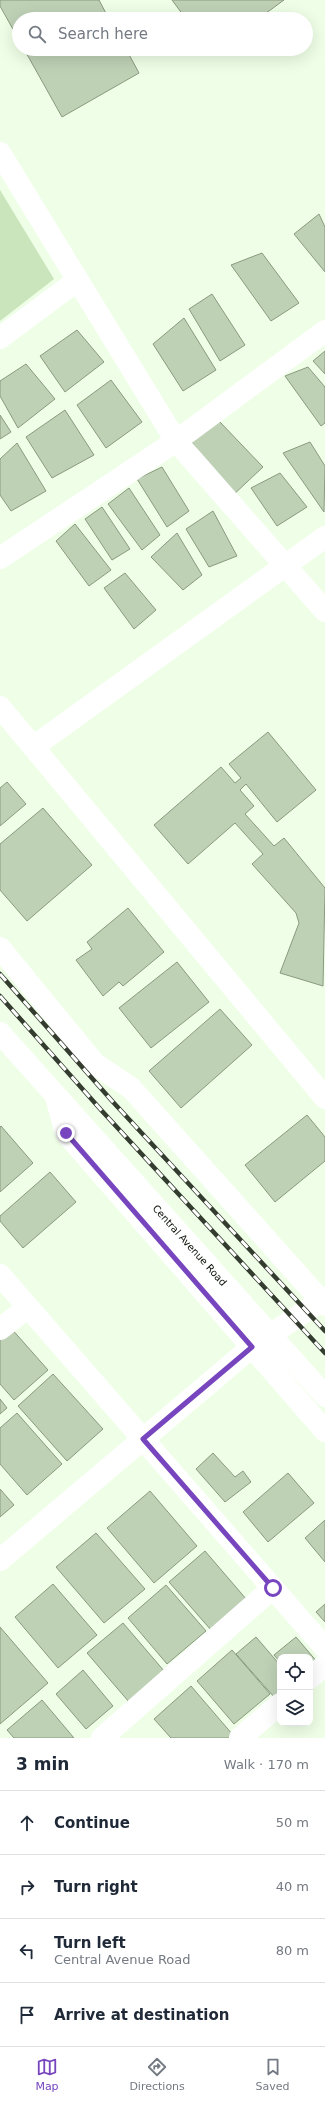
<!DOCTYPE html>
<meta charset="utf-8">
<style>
:root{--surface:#fff;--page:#f2f2f3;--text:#1f2937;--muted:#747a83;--line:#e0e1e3;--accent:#7746be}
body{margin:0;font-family:"DejaVu Sans",sans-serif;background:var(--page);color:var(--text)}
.controls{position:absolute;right:12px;bottom:12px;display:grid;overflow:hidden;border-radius:8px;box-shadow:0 4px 16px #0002}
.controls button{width:36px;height:36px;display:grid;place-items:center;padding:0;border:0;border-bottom:1px solid var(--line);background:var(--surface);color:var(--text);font:20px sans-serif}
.stop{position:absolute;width:12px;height:12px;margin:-9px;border:3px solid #7746be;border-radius:50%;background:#fff}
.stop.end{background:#7746be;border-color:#fff;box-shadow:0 1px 4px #0008}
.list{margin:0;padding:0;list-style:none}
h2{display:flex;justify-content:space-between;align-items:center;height:52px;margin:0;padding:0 16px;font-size:17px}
h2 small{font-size:13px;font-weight:400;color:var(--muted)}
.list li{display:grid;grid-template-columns:26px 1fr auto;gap:12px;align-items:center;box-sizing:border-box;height:64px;padding:0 16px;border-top:1px solid var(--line)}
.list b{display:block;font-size:15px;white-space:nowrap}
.list p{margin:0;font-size:13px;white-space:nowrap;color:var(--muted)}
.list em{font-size:13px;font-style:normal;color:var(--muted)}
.icon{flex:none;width:22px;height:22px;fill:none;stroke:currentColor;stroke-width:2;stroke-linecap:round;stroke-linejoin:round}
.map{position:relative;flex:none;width:325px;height:1738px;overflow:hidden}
.search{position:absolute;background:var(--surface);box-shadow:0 4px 16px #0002;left:12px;right:12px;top:12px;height:44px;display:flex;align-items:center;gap:10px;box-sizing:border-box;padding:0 14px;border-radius:22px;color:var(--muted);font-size:15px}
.sheet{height:308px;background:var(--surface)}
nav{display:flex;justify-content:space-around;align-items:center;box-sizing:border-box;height:56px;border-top:1px solid var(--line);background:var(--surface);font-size:11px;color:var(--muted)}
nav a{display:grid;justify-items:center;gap:2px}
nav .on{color:var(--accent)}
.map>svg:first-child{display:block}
</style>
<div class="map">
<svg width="325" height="1738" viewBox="0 0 325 1738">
<rect width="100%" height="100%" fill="#efffe7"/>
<!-- green -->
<path fill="#cae5bb" d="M0,190L54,279L0,321Z"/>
<!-- building -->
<path fill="#bed1b5" stroke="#899a7f" d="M0,0H99L109,19H19V40L0,6Z
M172,0H284L258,19H186Z
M24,49H126L139,73L62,117Z
M319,214L325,227V272L294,234Z
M262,253L299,303L271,321L231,265Z
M212,294L245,345L220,361L189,309Z
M184,318L216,370L183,391L153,344Z
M77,330L104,362L65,392L40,356Z
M325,351V374L313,361Z
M26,364L55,399L18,428L0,396V381Z
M308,367L325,387V423L321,426L285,376Z
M111,380L142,422L106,448L77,405Z
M65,410L94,455L52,478L26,437Z
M0,415L11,432L0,439Z
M219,421L263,467L231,497L191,441Z
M310,442L325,466L324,512L283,453Z
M17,443L46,491L11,511L0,495V459Z
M162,467L189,511L167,527L137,479Z
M280,473L307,507L277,526L251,488Z
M129,488L160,535L142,550L108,504Z
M102,507L130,549L112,560L85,519Z
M213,511L237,556L209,567L186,529Z
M75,524L111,570L89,586L56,541Z
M177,533L202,575L183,590L151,557Z
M125,573L156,610L134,629L104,588Z
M268,732L316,790L277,822L246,784L240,790L254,806L245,814L274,846L284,838L325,888L323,986L280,973L299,923L296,913L252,864L263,854L235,823L188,864L154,825L221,767L235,783L241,778L229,764Z
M7,782L26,804L0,826V788Z
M43,808L92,865L27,921L0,890V844Z
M128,908L164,952L123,986L119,982L103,996L76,960L92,949L87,942Z
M177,962L209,1002L151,1048L119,1008Z
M220,1009L252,1045L181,1108L149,1071Z
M307,1115L325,1137V1161L275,1202L245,1165Z
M1,1126L33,1163L0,1192V1127Z
M50,1172L76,1202L23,1248L0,1221V1216Z
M10,1327L48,1370L14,1400L0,1384V1336Z
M53,1374L103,1429L67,1461L18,1406Z
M0,1399L7,1408L0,1414Z
M17,1413L62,1464L27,1495L0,1464V1428Z
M213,1453L235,1477L243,1471L251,1482L225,1502L196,1469Z
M288,1473L314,1503L268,1542L243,1512Z
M0,1489L14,1505L0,1517Z
M150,1491L197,1546L154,1583L107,1528Z
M325,1520V1562L305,1538Z
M96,1533L145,1589L104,1623L56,1567Z
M205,1551L247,1600L211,1630L169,1582Z
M53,1584L97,1635L58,1668L15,1617Z
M166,1585L206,1631L167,1664L128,1618Z
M325,1604V1622L316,1612Z
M123,1623L165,1672L129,1702L87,1653Z
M0,1627L48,1683L0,1724Z
M256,1637L280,1665V1694L275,1698L236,1654Z
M296,1637L318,1663L310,1669V1657H280V1662L274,1655Z
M232,1650L270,1694L234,1724L197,1681Z
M83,1670L113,1706L86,1729L56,1694Z
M191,1686L233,1735L229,1738H171L154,1719Z
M42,1700L74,1738H14L7,1730Z"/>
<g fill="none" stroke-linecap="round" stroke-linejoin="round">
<!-- minor -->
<path stroke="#fff" stroke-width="22" d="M0,153L176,441L0,558
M325,331L176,441L325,611
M0,338L78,280
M0,707L325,1098
M33,747L325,537
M0,1275L325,1648
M0,1329L28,1307
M0,1560L252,1347L325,1298
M310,1678L325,1665
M102,1738L273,1588
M240,1738L280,1704"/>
<!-- major -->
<path stroke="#fff" stroke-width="22" d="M0,948L95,1064L131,1088L325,1305
M0,1033L325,1396
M56,1097L66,1133L325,1431"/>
<!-- rail casing -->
<g stroke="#343b2f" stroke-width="4.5">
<path id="rail" d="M0,974L113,1102L325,1331
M0,996L102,1111L325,1353"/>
</g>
<!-- rail -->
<use href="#rail" stroke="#fff" stroke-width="3" stroke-dasharray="9" stroke-linecap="butt"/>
</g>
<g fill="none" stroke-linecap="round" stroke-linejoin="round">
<!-- route -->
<path stroke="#7746be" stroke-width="5" d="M66,1133L252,1347L143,1439L273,1588"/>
</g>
<g text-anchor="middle" stroke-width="3" stroke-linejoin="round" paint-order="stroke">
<!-- street labels -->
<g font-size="10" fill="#0b1107" stroke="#fff">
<text transform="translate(190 1245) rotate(48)" y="4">Central Avenue Road</text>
</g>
</g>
</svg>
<div class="controls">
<button><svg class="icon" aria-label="locate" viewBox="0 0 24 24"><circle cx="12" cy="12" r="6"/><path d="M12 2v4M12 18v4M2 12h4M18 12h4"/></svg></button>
<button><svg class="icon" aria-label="layers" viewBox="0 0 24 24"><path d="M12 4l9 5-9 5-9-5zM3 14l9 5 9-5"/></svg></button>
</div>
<div class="stop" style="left:273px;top:1588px"></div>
<div class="stop end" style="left:66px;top:1133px"></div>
<div class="search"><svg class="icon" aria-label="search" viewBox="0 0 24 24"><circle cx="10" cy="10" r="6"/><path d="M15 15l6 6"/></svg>Search here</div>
</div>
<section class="sheet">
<h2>3 min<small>Walk · 170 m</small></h2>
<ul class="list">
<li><svg class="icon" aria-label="ahead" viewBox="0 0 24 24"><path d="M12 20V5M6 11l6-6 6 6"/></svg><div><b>Continue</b></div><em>50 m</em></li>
<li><svg class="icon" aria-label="right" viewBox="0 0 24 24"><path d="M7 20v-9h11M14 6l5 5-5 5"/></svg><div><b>Turn right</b></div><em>40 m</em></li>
<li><svg class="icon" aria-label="left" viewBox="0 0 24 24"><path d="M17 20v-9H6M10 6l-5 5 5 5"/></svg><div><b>Turn left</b><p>Central Avenue Road</p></div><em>80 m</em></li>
<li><svg class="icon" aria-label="arrive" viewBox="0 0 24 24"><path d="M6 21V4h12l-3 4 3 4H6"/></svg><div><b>Arrive at destination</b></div></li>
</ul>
</section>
<nav>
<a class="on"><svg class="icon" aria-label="map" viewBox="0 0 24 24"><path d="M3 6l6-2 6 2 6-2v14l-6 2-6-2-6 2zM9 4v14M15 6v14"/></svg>Map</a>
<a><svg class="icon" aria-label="directions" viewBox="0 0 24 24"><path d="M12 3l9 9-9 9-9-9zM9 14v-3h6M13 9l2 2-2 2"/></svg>Directions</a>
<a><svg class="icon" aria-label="saved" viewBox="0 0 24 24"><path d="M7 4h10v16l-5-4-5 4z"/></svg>Saved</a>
</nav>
